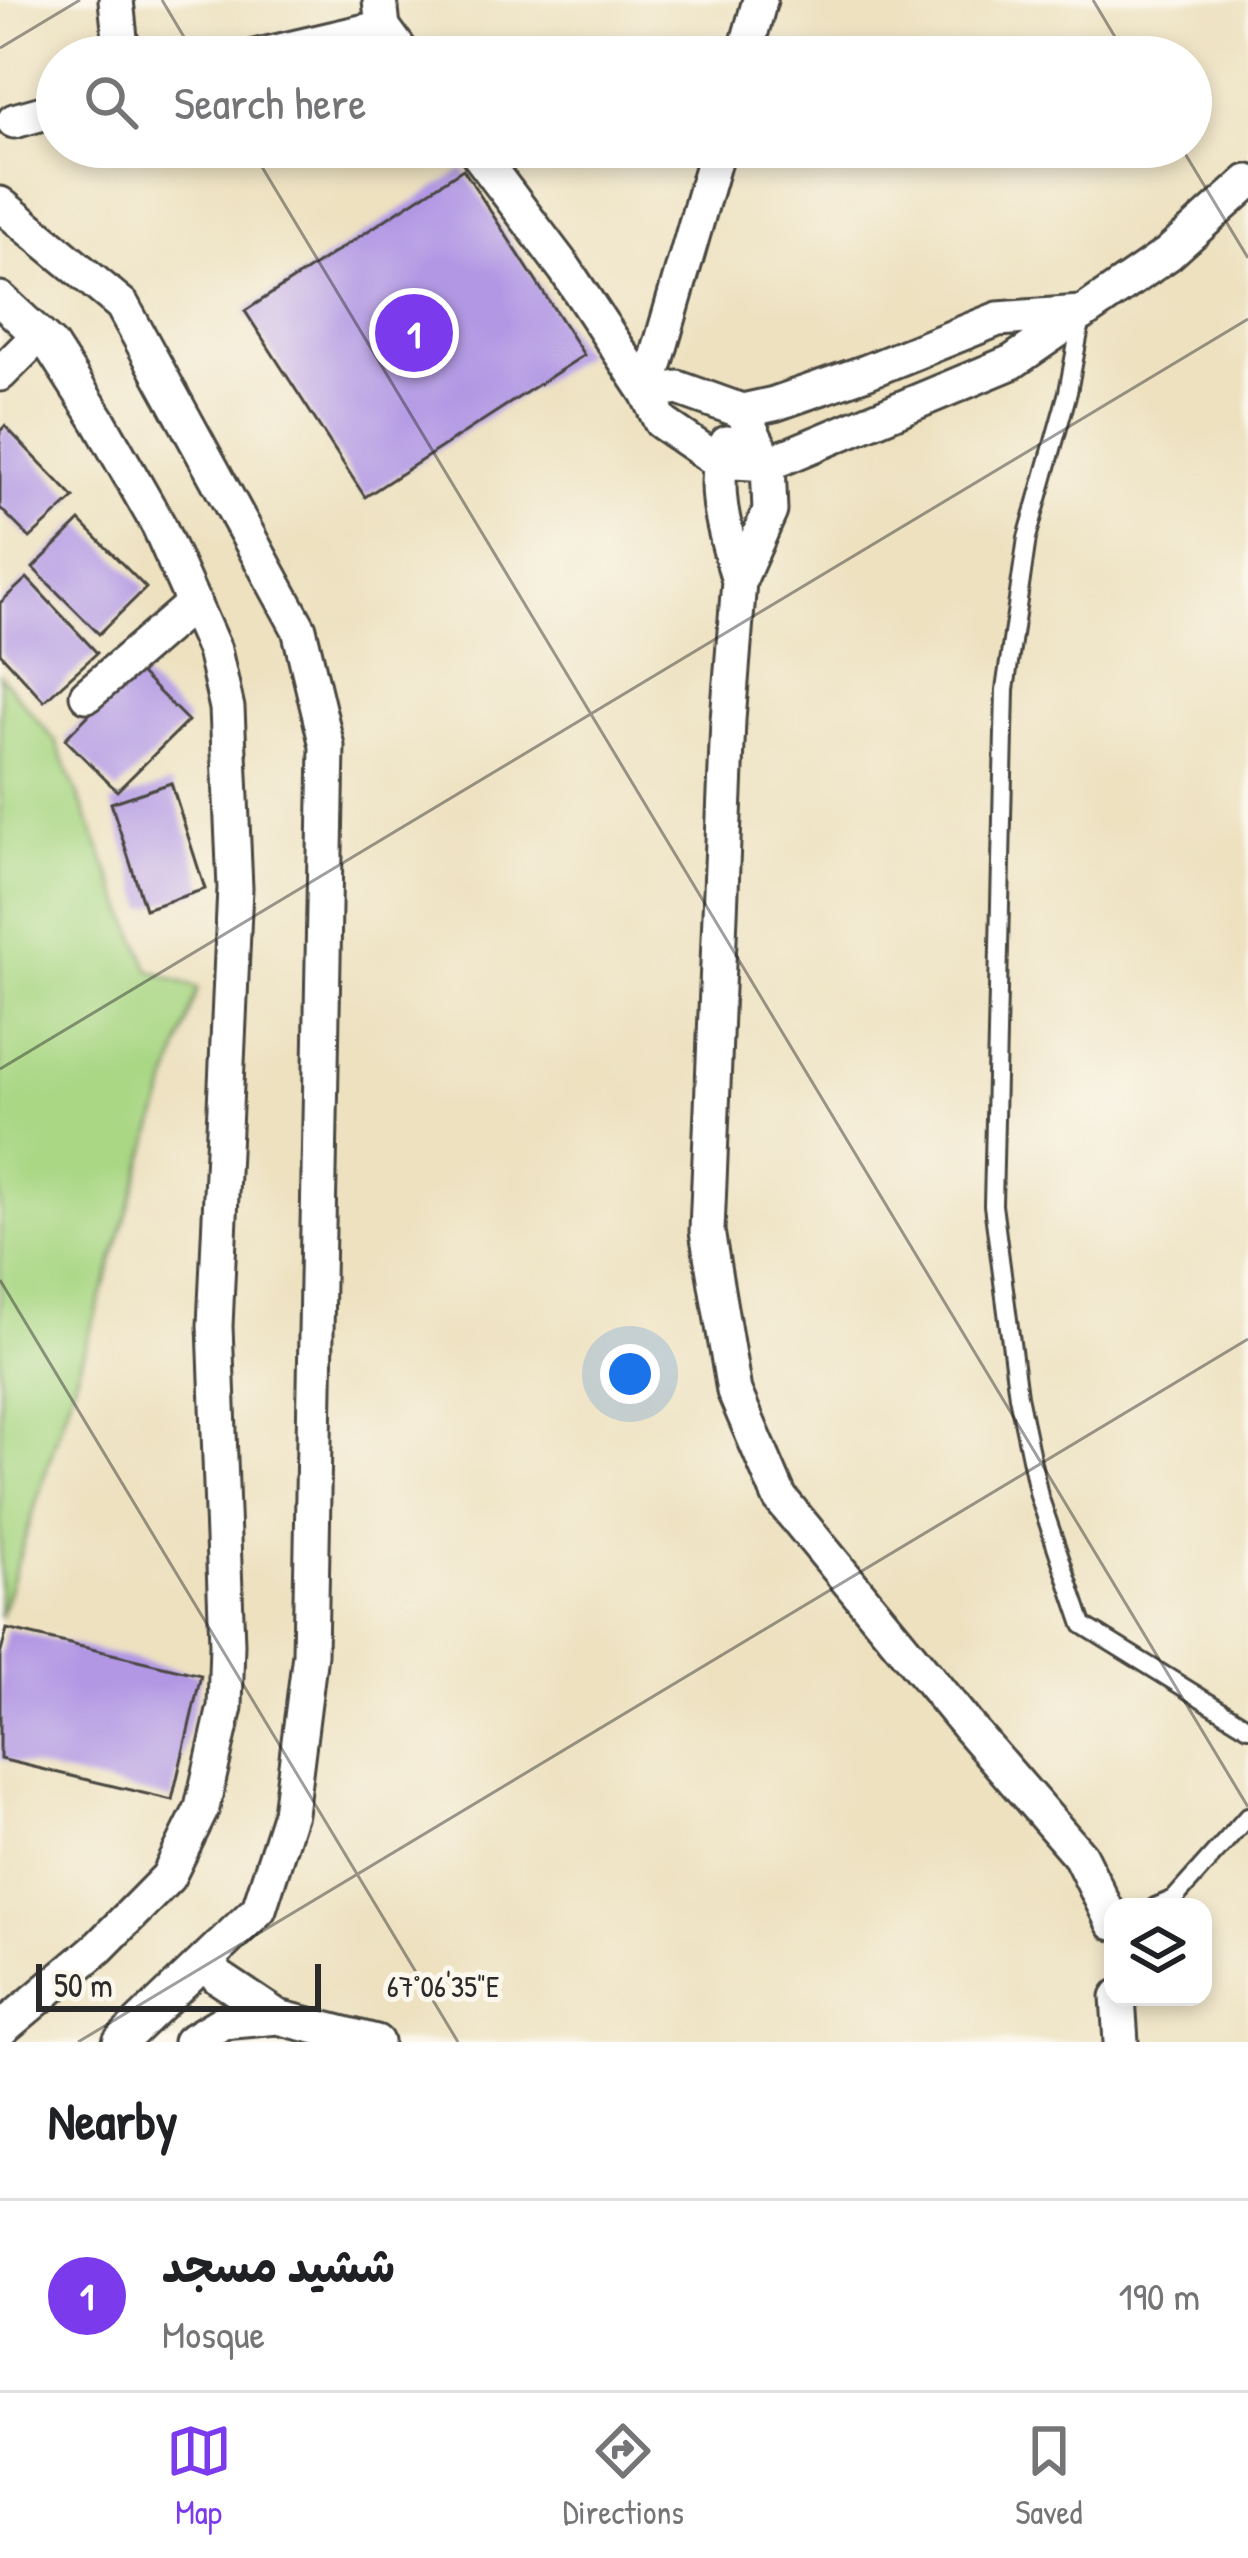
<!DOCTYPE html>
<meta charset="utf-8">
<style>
:root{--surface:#fff;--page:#f2f2f2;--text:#202124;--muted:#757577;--line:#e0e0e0;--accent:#7c3aed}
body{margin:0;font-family:"Patrick Hand","Playpen Sans Arabic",sans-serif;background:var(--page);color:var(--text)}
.controls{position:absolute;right:36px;bottom:36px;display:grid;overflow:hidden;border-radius:24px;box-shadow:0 6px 18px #0003}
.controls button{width:108px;height:108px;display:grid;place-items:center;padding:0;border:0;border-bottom:3px solid var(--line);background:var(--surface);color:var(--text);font:60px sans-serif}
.scale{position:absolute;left:36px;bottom:30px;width:285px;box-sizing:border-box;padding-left:12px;border:6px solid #2b2b2b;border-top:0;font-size:33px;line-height:42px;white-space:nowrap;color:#2b2b2b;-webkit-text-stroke:9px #fbf7ec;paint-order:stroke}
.you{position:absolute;left:630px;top:1374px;width:42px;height:42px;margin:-30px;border:9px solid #fff;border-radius:50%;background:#1a73e8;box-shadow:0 0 0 18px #1a73e833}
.badge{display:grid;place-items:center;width:78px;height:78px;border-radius:50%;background:var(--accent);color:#fff;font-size:39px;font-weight:700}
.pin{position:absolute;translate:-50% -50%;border:6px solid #fff;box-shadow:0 3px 12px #0006}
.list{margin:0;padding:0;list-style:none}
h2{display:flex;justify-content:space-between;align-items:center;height:156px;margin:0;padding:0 48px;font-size:51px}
h2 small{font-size:39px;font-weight:400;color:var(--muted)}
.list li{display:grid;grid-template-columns:78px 1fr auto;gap:36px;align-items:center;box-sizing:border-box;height:192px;padding:0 48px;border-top:3px solid var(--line)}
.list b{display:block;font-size:45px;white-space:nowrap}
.list p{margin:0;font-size:39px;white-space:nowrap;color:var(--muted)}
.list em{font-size:39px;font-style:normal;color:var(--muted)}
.icon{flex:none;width:66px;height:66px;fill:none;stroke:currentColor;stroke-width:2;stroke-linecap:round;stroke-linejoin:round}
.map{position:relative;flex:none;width:1248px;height:2042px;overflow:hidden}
.search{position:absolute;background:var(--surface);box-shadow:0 6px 18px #0003;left:36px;right:36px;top:36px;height:132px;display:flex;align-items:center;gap:30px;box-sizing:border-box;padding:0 42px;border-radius:66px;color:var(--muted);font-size:45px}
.sheet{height:348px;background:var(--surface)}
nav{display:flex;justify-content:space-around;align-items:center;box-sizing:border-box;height:168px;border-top:3px solid var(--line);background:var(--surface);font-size:33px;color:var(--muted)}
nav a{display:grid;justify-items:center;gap:6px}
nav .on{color:var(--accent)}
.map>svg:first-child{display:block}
</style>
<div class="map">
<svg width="1248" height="2042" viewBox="0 0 1248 2042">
<rect width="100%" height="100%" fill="#fbf7ec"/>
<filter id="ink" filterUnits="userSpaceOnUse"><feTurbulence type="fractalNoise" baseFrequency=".00833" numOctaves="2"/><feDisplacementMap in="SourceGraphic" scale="24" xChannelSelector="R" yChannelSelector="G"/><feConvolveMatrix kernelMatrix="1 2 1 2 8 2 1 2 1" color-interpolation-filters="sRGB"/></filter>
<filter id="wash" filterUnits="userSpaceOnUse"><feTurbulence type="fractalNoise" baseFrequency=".004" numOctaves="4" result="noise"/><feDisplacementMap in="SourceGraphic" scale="48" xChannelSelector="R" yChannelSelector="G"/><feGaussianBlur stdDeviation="2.7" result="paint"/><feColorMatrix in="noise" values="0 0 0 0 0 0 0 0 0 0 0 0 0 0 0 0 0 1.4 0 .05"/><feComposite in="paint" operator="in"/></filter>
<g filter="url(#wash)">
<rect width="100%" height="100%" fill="#ede1c0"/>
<!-- green -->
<path fill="#a9d784" stroke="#6a8158" stroke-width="3" d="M0,675L56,742L150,971L198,988L0,1618Z"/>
<g id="blocks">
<!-- building -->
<path fill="#b298e4" d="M463,169L584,355L365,497L245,311Z
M5,426L74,498L30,538L0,508V431Z
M80,521L146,588L99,634L33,568Z
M27,578L97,653L44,701L0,653V603Z
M135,668L188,721L117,791L65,739Z
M171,783L205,889L145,909L111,803Z
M7,1629L201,1675L172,1800L0,1759V1656Z"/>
</g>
</g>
<g filter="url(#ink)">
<use href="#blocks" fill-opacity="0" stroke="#484641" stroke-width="3"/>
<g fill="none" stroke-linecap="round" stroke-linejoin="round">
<!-- lane casing -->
<g stroke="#484641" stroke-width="22">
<path id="lane" d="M1082,316L1068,392L1027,538L1005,690L993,1205L1018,1396L1039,1496L1083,1625L1248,1727
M1155,1907L1174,1899L1248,1816"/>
</g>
<!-- street casing -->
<g stroke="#484641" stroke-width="39">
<path id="street" d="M116,0L122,57
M380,0L383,27L405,57
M254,57L383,27
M744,57L760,0
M14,121L57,109
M473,147L565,269L647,393L661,422L718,461L768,464L1012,362L1168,254L1248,182
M0,204L122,305L299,629L327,746L310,1654L290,1813L259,1909L120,2042
M0,299L51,346L99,421L159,526L214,650L227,708L235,888L215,1326L227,1644L225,1707L202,1808L168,1877L99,1947L0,2030
M0,374L39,335
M647,393L678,388L742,411L774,404L866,372L998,319L1081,313
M647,393L718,147
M742,411L768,464L770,511L739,581L728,720L707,1231L734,1391L780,1498L970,1729L1080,1856L1113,1923
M727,443C708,483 727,539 739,581
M87,695L194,603
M207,1959L218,1977L278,2017
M1118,1997L1121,2042
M190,2042L223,2022L278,2017L376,2042"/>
</g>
<!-- lane -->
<use href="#lane" stroke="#fff" stroke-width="16"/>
<!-- street -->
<use href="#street" stroke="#fff" stroke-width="33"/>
</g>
</g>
<!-- ticks -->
<path fill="none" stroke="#2b2b2b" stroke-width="3" stroke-opacity="0.45" d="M162,0L196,57M1093,0L1127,57M0,48L80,0M250,147L1248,1807M1181,147L1248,258M0,1069L1248,319M0,1280L458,2042M78,2042L1248,1339"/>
<g font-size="30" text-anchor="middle" fill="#2b2b2b" stroke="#fbf7ec" stroke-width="10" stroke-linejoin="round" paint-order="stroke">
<text x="443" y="1997">67°06'35"E</text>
</g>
</svg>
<div class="controls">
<button><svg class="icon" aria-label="layers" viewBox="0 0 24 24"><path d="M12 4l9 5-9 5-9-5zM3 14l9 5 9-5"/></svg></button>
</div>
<div class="scale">50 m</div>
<div class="you"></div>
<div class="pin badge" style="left:414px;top:333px">1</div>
<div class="search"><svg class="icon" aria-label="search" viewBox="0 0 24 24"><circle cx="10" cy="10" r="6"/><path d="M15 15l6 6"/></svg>Search here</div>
</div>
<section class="sheet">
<h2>Nearby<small></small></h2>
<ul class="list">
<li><span class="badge">1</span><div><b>ششید مسجد</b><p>Mosque</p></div><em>190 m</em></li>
</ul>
</section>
<nav>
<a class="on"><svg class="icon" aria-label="map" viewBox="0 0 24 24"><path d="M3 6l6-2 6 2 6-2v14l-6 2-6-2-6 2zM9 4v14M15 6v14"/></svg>Map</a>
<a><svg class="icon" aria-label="directions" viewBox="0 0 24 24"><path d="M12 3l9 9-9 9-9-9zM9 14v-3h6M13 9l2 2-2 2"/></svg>Directions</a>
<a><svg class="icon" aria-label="saved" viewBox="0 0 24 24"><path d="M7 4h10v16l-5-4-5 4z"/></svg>Saved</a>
</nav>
